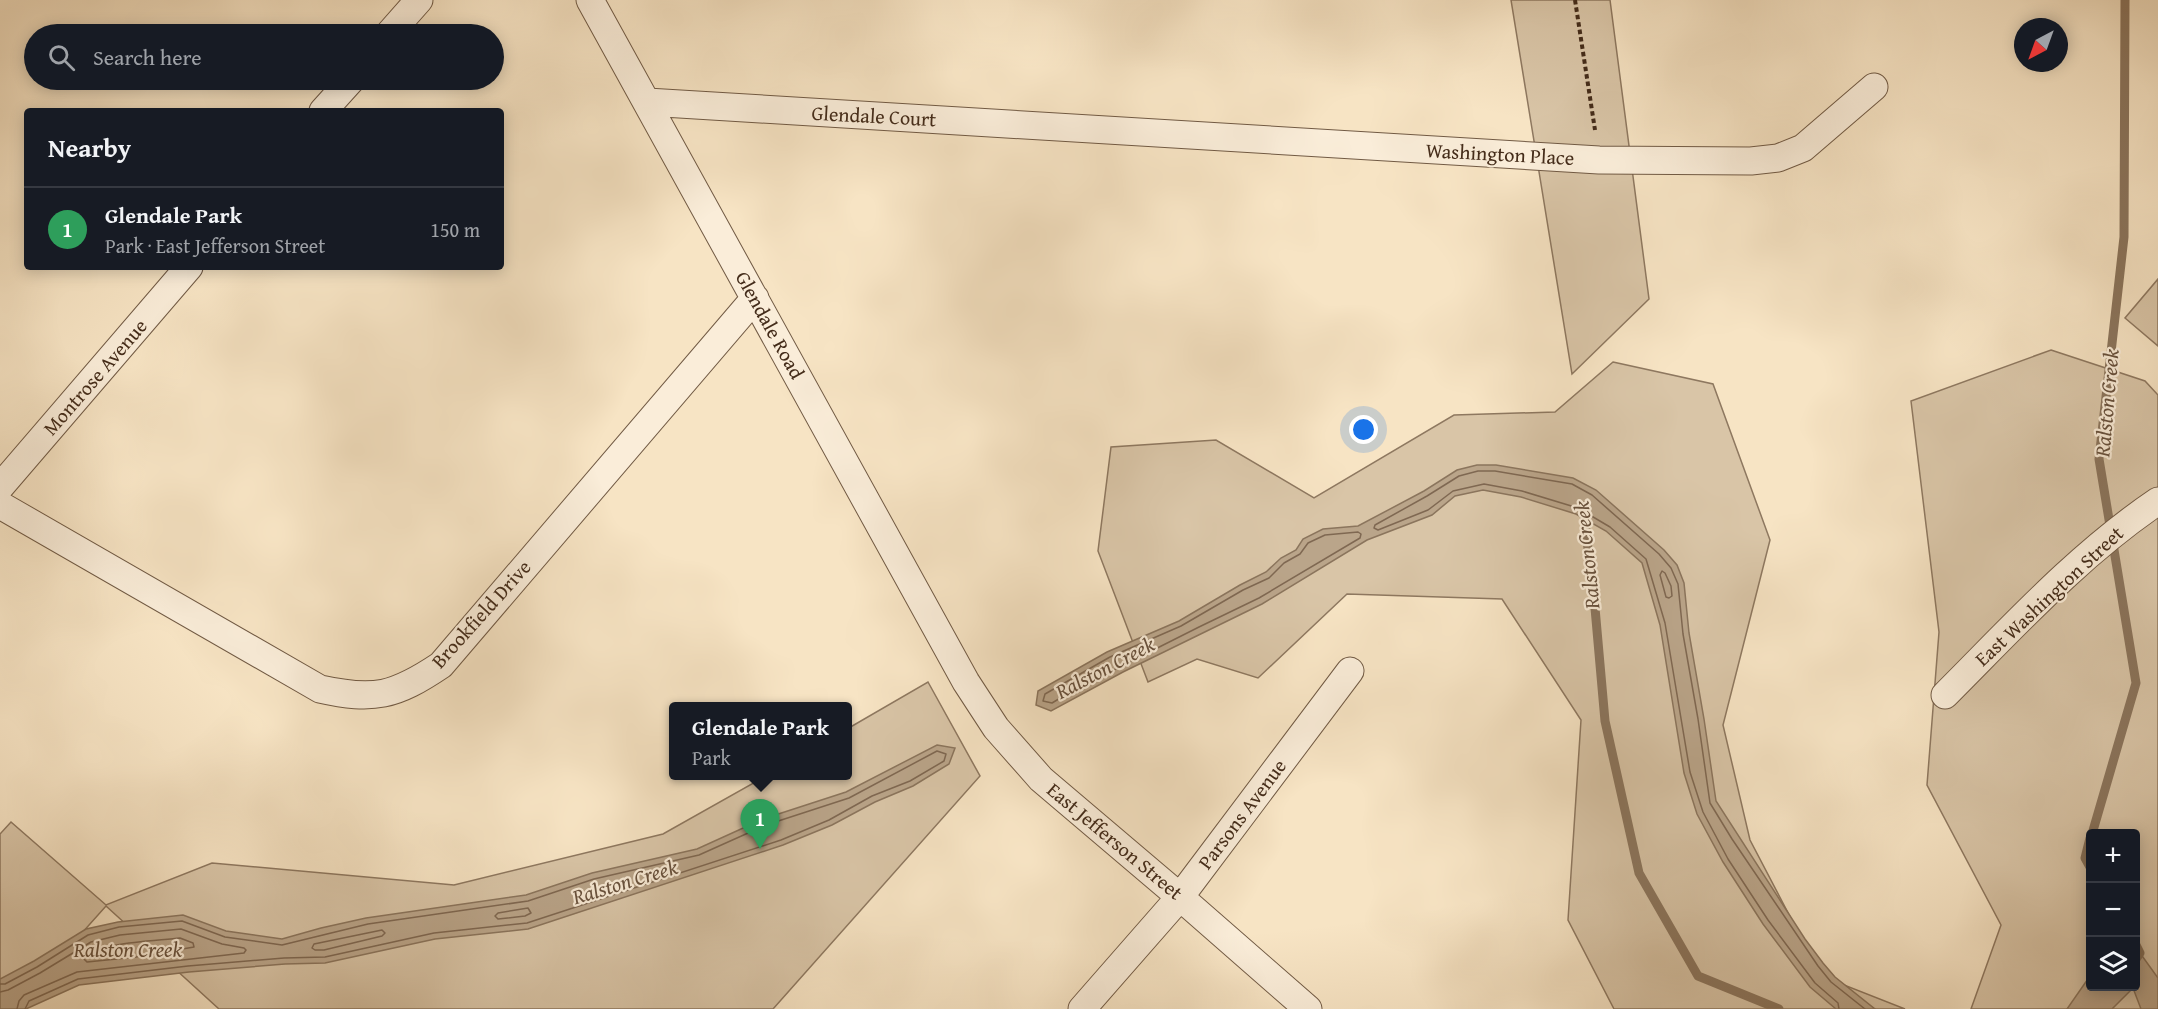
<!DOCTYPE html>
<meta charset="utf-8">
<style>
:root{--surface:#171b24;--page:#20242c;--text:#f1f3f6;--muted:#9ea1a6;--line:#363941;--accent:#b45309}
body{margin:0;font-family:"Gentium Book Plus",serif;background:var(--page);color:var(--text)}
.controls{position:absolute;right:18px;bottom:18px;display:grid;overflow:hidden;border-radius:6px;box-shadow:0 3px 15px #0003}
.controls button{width:54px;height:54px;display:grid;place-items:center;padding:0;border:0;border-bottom:2px solid var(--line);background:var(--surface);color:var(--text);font:30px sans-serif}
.compass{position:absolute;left:2014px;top:18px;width:54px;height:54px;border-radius:50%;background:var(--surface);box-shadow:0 3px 15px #0003;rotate:221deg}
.you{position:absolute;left:1364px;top:430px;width:21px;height:21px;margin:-15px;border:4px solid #fff;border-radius:50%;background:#1a73e8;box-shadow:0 0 0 9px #1a73e833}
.badge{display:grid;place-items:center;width:39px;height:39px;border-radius:50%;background:var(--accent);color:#fff;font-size:20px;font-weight:700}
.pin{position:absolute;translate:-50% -50px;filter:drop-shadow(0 2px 3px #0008)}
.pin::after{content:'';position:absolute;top:32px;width:21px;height:18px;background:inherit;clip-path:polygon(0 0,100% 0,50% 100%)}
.popup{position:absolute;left:669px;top:702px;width:183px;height:78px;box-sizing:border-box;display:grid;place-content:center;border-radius:6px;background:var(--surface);filter:drop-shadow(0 2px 4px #0005);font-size:20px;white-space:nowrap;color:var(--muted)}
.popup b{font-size:22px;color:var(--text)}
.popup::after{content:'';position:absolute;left:50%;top:100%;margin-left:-12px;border:12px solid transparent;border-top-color:var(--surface)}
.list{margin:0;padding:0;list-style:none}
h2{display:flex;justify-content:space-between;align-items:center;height:78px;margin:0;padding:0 24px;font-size:26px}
h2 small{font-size:20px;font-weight:400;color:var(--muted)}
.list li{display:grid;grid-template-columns:39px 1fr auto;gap:18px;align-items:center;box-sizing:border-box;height:84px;padding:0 24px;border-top:2px solid var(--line)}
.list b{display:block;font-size:22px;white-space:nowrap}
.list p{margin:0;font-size:20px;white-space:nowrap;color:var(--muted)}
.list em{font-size:20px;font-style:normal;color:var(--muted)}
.icon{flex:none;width:33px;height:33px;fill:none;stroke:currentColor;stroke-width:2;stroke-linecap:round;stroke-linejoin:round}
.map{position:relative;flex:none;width:2158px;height:1009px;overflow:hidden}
.search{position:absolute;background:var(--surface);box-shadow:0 3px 15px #0003;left:24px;top:24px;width:480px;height:66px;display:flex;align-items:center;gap:15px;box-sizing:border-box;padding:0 21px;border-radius:33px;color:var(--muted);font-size:22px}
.panel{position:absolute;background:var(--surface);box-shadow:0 3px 15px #0003;left:24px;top:108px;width:480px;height:162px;border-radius:6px}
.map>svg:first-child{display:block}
</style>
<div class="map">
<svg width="2158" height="1009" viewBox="0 0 2158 1009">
<rect width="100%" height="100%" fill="#f7e4c4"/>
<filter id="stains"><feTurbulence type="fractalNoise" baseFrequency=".00333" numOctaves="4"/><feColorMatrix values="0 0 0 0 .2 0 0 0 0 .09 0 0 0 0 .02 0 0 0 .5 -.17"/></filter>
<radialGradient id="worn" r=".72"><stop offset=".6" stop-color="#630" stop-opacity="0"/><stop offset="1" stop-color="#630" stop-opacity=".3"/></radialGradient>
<!-- green -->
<path fill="#d9c5a7" stroke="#8e7860" stroke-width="1.5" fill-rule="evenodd" d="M1511,0H1610L1649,299L1572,374Z
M2158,279V346L2125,318Z
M2051,350L2145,381L2158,395V1009H1971L2001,925L1927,785L1939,632L1911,401ZM2090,834H2136V986H2090Z
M1613,362L1713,384L1770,540L1723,725L1750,840L1821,976L1905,1009H1614L1568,920L1581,720L1502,599L1347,594L1258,678L1197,659L1148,682L1098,551L1111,447L1216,440L1314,498L1454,415L1555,412Z
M928,682L980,776L773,1009H219L106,906L14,1009H0V834L11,822L106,905L212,863L454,885L663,834L766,776H847V729Z"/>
<!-- water -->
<path fill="#baa58a" stroke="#8b755d" stroke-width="1.5" d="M1477,465H1496L1573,478L1596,490L1664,550L1677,565L1684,583L1689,633L1704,719L1716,801L1805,939L1823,963L1835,977L1875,1009H1836L1810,987L1763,924L1723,862L1697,814L1684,773L1660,625L1642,563L1606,531L1576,514L1521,497L1483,490L1455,496L1432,515L1367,540L1262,604L1123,672L1051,711L1036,705L1038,691L1107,652L1179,621L1240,585L1266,572L1281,558L1296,550L1303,539L1323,529L1358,526L1424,491L1457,470Z
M937,745L955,748L949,764L913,786L875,802L832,825L783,845L528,929L435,939L325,963L285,964L189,972L79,985L26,1009H0V979L34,961L86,929L118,922L183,915L226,931L282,939L321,928L366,918L526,895L592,873L697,849L763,819L846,792Z
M2140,953L2158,978V1009H2141L2133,988L2112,1009H2067L2090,976V986H2136V954Z"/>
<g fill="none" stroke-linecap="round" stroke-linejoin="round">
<!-- shore -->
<path stroke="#7f6852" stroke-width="1.5" d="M1358,532L1361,534L1360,538L1259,598L1199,627L1072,691L1052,703L1043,701L1045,694L1110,657L1181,626L1243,590L1269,578L1284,563L1300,554L1308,543L1325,535Z
M1662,571L1665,573L1671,586L1672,596L1669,598L1666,597L1660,575Z
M528,908L531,913L525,916L498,919L495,916L498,913Z
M382,930L385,933L382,936L324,950H315L312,948L314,944Z
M180,938L193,943L194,947L136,957L87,962L84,959C95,942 159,941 180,938Z
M0,984H5L37,967L88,935L119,927L182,921L225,937L282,945L368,924L528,901L594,879L699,855L766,825L849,798L937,751L946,754L944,761L910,781L872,796L829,820L781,840L527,923L434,933L325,957L284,958L188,966L78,979L29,1001L25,1009
M0,992L8,990L40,973L91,942L120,935L181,929L222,944L244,948L246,950L244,953L77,972L24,995L19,1001L17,1009
M1839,1009L1838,1003L1815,983L1768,920L1728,859L1703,812L1690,772L1665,623L1646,559L1610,527L1578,508L1522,491L1484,484L1453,491L1428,510L1378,530L1374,528L1375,525L1427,496L1459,476L1478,471H1495L1572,484L1592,495L1659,554L1671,568L1678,584L1683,634L1698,719L1710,803L1732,839L1818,966L1831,982L1865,1009"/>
<!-- stream -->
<path stroke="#8b755d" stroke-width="9" d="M1583,506L1595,608L1605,721L1639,873L1698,976L1779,1009
M2092,834L2136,683L2099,459L2124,237L2125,0
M2090,838L2085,858L2090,867
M2136,945L2140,953L2136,959"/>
<!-- street casing -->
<g stroke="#715a44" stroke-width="29">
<path id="street" d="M590,0L966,682L996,728L1041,779L1180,897L1308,1009
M389,34L419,0
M647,102L1599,160L1751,161L1778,158L1803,148L1874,87
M323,111L351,80
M0,487L189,267
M0,505L320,689C374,701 395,696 441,665L755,298
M1945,695C2013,627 2078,555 2158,501
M1082,1009L1180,897L1350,671"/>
</g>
<!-- path -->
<path stroke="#442c1a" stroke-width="4" stroke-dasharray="4.5 3" stroke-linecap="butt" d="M1575,0L1595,130"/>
<!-- street -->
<use href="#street" stroke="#faedd9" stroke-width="27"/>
</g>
<g text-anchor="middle" stroke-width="4.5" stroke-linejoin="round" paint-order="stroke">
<!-- street labels -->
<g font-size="20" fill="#442c1a" stroke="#faedd9">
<text transform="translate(874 116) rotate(3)" y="7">Glendale Court</text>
<text transform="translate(1500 154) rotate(3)" y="7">Washington Place</text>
<text transform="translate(770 325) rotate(61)" y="7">Glendale Road</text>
<text transform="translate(95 377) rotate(-49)" y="7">Montrose Avenue</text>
<text transform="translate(2049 596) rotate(-43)" y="7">East Washington Street</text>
<text transform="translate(481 614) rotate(-48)" y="7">Brookfield Drive</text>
<text transform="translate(1242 814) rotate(-53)" y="7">Parsons Avenue</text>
<text transform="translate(1115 841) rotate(40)" y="7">East Jefferson Street</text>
</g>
<!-- water labels -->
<g font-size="21" font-style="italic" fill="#67503c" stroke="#faedd9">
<text transform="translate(2107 403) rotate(-85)" y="7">Ralston Creek</text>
<text transform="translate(1587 555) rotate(-96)" y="7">Ralston Creek</text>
<text transform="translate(1105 668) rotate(-28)" y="7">Ralston Creek</text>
<text transform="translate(625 882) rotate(-17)" y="7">Ralston Creek</text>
<text x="128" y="957">Ralston Creek</text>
</g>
</g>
<rect width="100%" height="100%" filter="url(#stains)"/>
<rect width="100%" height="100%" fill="url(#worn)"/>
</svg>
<div class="controls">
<button>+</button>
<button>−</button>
<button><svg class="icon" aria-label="layers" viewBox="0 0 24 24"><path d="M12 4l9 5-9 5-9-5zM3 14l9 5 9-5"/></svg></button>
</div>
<svg class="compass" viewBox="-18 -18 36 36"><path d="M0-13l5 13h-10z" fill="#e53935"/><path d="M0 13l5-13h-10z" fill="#9ea1a6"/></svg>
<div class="you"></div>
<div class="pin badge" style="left:760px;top:849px;background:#2e9e5b">1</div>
<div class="popup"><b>Glendale Park</b>Park</div>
<div class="search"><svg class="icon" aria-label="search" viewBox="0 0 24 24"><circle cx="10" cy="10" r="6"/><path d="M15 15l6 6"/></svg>Search here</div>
<section class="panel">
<h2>Nearby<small></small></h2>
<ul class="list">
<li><span class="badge" style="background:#2e9e5b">1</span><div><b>Glendale Park</b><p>Park · East Jefferson Street</p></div><em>150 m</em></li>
</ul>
</section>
</div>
